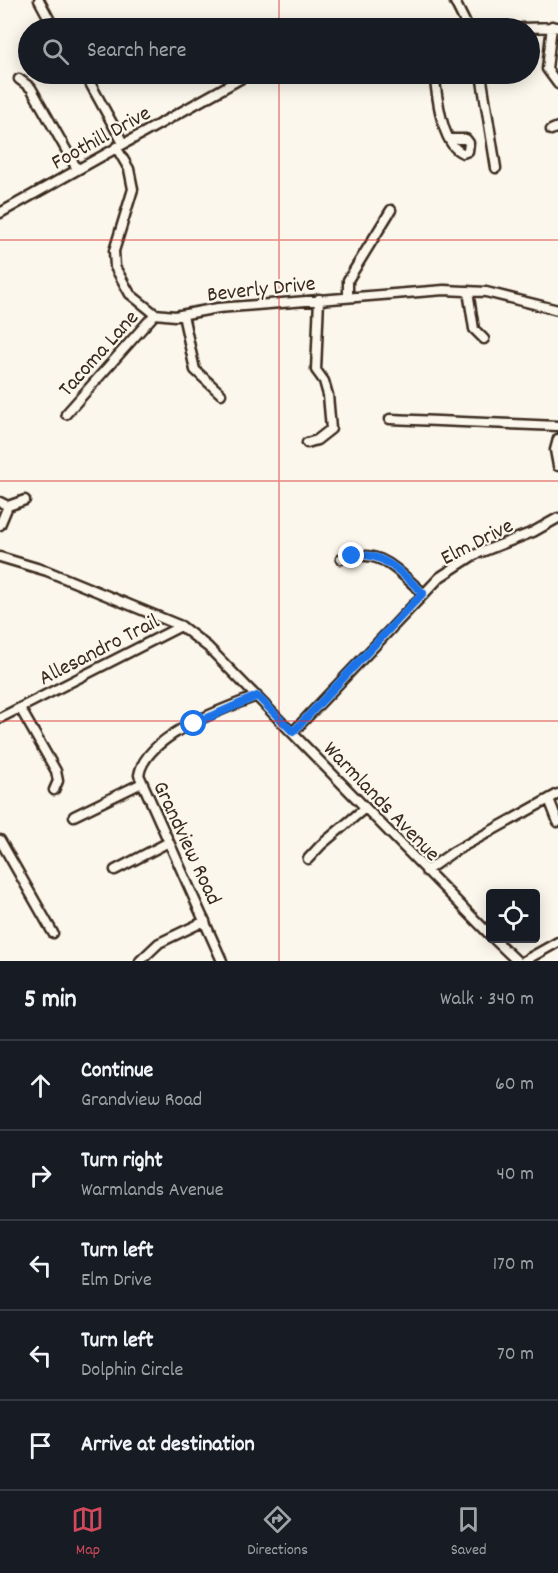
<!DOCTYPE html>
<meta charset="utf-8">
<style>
:root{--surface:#171b24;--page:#20242c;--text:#f1f3f6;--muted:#9ea1a6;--line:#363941;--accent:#d1495b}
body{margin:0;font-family:Dekko,sans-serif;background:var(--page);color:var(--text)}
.controls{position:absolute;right:18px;bottom:18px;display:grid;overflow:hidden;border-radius:6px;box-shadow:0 3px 15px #0003}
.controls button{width:54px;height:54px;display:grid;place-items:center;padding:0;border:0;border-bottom:2px solid var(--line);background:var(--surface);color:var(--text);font:30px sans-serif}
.stop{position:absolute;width:18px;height:18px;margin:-14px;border:4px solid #1a73e8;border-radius:50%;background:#fff}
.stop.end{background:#1a73e8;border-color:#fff;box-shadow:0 2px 6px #0008}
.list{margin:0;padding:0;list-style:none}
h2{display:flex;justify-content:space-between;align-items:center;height:78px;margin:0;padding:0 24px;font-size:26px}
h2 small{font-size:20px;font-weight:400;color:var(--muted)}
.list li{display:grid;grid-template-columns:39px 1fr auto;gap:18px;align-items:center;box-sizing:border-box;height:90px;padding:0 24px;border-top:2px solid var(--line)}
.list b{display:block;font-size:22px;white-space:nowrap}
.list p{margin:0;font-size:20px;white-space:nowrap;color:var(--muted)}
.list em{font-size:20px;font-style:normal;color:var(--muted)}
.icon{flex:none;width:33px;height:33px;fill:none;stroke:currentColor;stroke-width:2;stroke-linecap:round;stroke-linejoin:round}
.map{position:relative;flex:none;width:558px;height:961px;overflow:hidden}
.search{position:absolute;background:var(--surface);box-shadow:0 3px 15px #0003;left:18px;right:18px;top:18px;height:66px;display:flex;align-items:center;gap:15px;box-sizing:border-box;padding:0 21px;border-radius:33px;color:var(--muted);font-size:22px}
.sheet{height:528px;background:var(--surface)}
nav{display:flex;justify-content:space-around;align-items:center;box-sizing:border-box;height:84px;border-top:2px solid var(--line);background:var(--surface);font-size:16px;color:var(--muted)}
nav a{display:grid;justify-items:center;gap:3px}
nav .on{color:var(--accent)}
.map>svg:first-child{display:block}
</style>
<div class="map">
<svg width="558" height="961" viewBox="0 0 558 961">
<rect width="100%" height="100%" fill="#fbf7ec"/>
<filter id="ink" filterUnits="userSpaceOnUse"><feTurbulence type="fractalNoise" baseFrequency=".0167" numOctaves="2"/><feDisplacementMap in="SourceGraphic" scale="12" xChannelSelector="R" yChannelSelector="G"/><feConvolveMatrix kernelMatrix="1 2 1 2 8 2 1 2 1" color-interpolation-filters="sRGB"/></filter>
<g filter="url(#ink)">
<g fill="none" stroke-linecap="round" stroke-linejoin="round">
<!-- minor casing -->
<g stroke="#3b2a1e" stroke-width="13">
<path id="minor" d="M39,0L54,28
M454,0L468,28
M552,26L547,69L558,84
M522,28L558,27
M85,74L123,143
M434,74C437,93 441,146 463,153L468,151L469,143L466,139H450
M481,74L496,168
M19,79L31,88L77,169
M551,130L558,127
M116,147L129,169L133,189L114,251L115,267L130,294L155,314L175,316L218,308L444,290L486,292L558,310
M0,213L249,74
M468,291L474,329L484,339
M348,297V280L391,210
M183,315L195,370L221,394
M66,414L155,314
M390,419L558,426
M558,439L555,450L558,466
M307,443L317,440L331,429L328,395L324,381L316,370L319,299
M0,502L8,506L25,500
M0,525L8,506
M0,557L47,571L181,626L208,647L490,935
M341,559C381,547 395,569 423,593
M20,708L56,771L58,781L54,790
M0,718L181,626
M293,732L440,577L474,555L533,532L558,518
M549,799L558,822
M74,816L142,783
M0,840L53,933
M308,859L321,845L365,808
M115,870L169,842
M426,871L453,852L558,794
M494,939L517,961
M140,961L159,943L205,921
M222,961L139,775C146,735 223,709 257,696
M524,961L558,942"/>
</g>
<!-- minor -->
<use href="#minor" stroke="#fbf7ec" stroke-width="8"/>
</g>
</g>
<g fill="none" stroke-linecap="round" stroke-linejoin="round" filter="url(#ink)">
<!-- route -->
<path stroke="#1a73e8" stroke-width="8" d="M194,724L257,696L293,732L423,593C402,574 383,550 352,556"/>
</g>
<!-- grid -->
<path fill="none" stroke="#d62828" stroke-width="1.5" stroke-opacity="0.55" d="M279,0V28M279,74V961M0,240H558M0,481H558M0,721H558"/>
<g text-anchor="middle" stroke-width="4.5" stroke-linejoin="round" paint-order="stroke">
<!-- street labels -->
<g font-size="22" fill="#3b2a1e" stroke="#fbf7ec">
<text transform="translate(100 136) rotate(-29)" y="8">Foothill Drive</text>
<text transform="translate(261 287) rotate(-6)" y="8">Beverly Drive</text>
<text transform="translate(97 352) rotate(-48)" y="8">Tacoma Lane</text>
<text transform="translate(476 540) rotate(-27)" y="8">Elm Drive</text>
<text transform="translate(98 648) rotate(-27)" y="8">Allesandro Trail</text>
<text transform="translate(383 800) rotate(46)" y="8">Warmlands Avenue</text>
<text transform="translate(189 842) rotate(65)" y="8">Grandview Road</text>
</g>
</g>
</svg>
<div class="controls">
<button><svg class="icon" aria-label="locate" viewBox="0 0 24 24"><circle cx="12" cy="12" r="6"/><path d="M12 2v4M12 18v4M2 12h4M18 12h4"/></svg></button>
</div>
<div class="stop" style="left:194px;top:724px"></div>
<div class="stop end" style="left:352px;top:556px"></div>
<div class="search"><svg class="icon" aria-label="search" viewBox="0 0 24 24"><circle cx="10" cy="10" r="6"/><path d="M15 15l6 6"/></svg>Search here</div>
</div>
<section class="sheet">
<h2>5 min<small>Walk · 340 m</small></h2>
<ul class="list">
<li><svg class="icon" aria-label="ahead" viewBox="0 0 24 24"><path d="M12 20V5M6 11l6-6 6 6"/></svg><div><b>Continue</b><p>Grandview Road</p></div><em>60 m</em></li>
<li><svg class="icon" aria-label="right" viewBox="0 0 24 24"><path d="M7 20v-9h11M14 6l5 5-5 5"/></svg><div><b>Turn right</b><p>Warmlands Avenue</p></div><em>40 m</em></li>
<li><svg class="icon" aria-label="left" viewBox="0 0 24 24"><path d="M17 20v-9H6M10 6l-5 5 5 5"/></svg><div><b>Turn left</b><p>Elm Drive</p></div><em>170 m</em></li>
<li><svg class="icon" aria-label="left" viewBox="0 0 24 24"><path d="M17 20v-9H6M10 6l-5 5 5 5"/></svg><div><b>Turn left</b><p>Dolphin Circle</p></div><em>70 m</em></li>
<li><svg class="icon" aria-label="arrive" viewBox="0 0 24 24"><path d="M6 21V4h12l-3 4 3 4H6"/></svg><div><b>Arrive at destination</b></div></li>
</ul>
</section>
<nav>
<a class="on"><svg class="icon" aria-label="map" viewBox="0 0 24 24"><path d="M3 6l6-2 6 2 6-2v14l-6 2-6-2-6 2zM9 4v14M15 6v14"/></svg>Map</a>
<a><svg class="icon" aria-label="directions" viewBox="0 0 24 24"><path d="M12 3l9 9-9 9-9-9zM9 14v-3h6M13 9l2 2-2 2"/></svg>Directions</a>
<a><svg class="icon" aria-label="saved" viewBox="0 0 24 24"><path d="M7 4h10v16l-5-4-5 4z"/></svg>Saved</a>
</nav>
